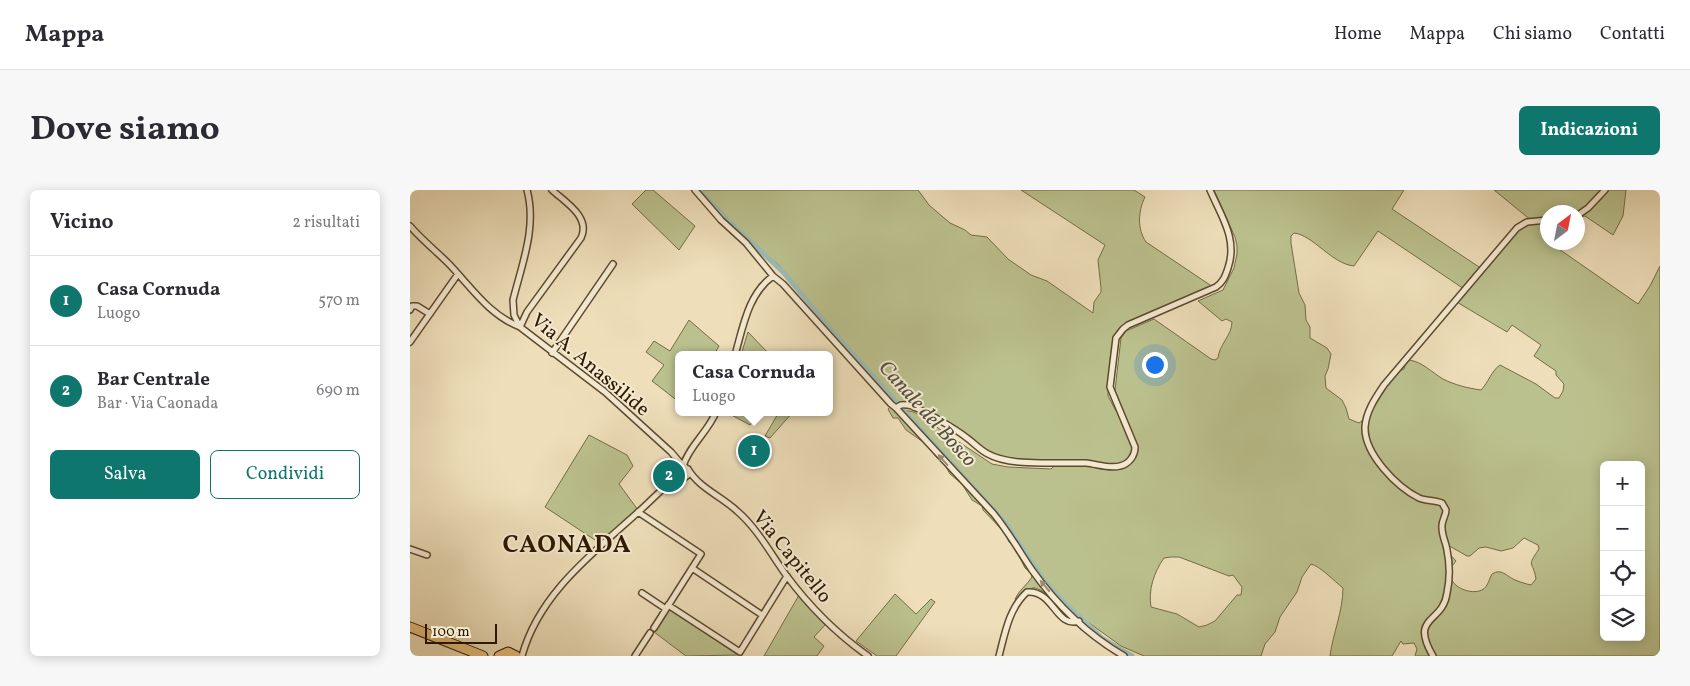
<!DOCTYPE html>
<html lang="it">
<meta charset="utf-8">
<style>
:root{--surface:#fff;--page:#f7f7f7;--text:#2b2b33;--muted:#7c7c81;--line:#e1e1e2;--accent:#0f766e}
body{margin:0;font-family:Vollkorn,serif;background:var(--page);color:var(--text)}
.controls{position:absolute;right:15px;bottom:15px;display:grid;overflow:hidden;border-radius:8px;box-shadow:0 2px 12px #0003}
.controls button{width:45px;height:45px;display:grid;place-items:center;padding:0;border:0;border-bottom:1px solid var(--line);background:var(--surface);color:var(--text);font:25px sans-serif}
.compass{position:absolute;left:1130px;top:15px;width:45px;height:45px;border-radius:50%;background:var(--surface);box-shadow:0 2px 12px #0003;rotate:32deg}
.scale{position:absolute;left:15px;bottom:12px;width:72px;box-sizing:border-box;padding-left:5px;border:2px solid #2e1800;border-top:0;font-size:14px;line-height:18px;white-space:nowrap;color:#2e1800;-webkit-text-stroke:4px #f4ead2;paint-order:stroke}
.you{position:absolute;left:744px;top:174px;width:18px;height:18px;margin:-12px;border:4px solid #fff;border-radius:50%;background:#1a73e8;box-shadow:0 0 0 8px #1a73e833}
.badge{display:grid;place-items:center;width:32px;height:32px;border-radius:50%;background:var(--accent);color:#fff;font-size:16px;font-weight:700}
.pin{position:absolute;translate:-50% -50%;border:2px solid #fff;box-shadow:0 1px 5px #0006}
.popup{position:absolute;left:265px;top:161px;width:158px;height:65px;box-sizing:border-box;display:grid;place-content:center;border-radius:8px;background:var(--surface);filter:drop-shadow(0 1px 4px #0005);font-size:16px;white-space:nowrap;color:var(--muted)}
.popup b{font-size:19px;color:var(--text)}
.popup::after{content:'';position:absolute;left:50%;top:100%;margin-left:-10px;border:10px solid transparent;border-top-color:var(--surface)}
.list{margin:0;padding:0;list-style:none}
h2{display:flex;justify-content:space-between;align-items:center;height:65px;margin:0;padding:0 20px;font-size:21px}
h2 small{font-size:16px;font-weight:400;color:var(--muted)}
.list li{display:grid;grid-template-columns:32px 1fr auto;gap:15px;align-items:center;box-sizing:border-box;height:90px;padding:0 20px;border-top:1px solid var(--line)}
.list b{display:block;font-size:19px;white-space:nowrap}
.list p{margin:0;font-size:16px;white-space:nowrap;color:var(--muted)}
.list em{font-size:16px;font-style:normal;color:var(--muted)}
.actions{display:flex;gap:10px;padding:15px 20px}
.actions a{flex:1;padding:11px 0;border:1px solid var(--accent);border-radius:8px;text-align:center;font-size:18px;color:var(--accent)}
.actions .main{background:var(--accent);color:#fff}
.icon{flex:none;width:28px;height:28px;fill:none;stroke:currentColor;stroke-width:2;stroke-linecap:round;stroke-linejoin:round}
.map{position:relative;flex:none;width:1250px;height:466px;overflow:hidden;border-radius:8px}
header{display:flex;align-items:center;gap:30px;box-sizing:border-box;height:70px;padding:0 25px;background:var(--surface);border-bottom:1px solid var(--line)}
header strong{font-size:24px}
nav{display:flex;gap:28px;margin-inline-start:auto;font-size:18px}
.intro{display:flex;align-items:center;justify-content:space-between;box-sizing:border-box;height:120px;padding:0 30px}
h1{margin:0;font-size:35px}
.button{padding:12px 22px;border-radius:8px;background:var(--accent);color:#fff;font-size:18px;font-weight:700}
main{display:flex;gap:30px;padding:0 30px}
aside{flex:1;background:var(--surface);border-radius:8px;box-shadow:0 2px 12px #0003}
.map>svg:first-child{display:block}
</style>
<header>
<strong>Mappa</strong>
<nav><a>Home</a><a>Mappa</a><a>Chi siamo</a><a>Contatti</a></nav>
</header>
<div class="intro"><h1>Dove siamo</h1><a class="button">Indicazioni</a></div>
<main>
<aside>
<h2>Vicino<small>2 risultati</small></h2>
<ul class="list">
<li><span class="badge">1</span><div><b>Casa Cornuda</b><p>Luogo</p></div><em>570 m</em></li>
<li><span class="badge">2</span><div><b>Bar Centrale</b><p>Bar · Via Caonada</p></div><em>690 m</em></li>
</ul>
<div class="actions"><a class="main">Salva</a><a>Condividi</a></div>
</aside>
<div class="map">
<svg width="1250" height="466" viewBox="0 0 1250 466">
<rect width="100%" height="100%" fill="#eedfba"/>
<filter id="stains"><feTurbulence type="fractalNoise" baseFrequency=".004" numOctaves="4"/><feColorMatrix values="0 0 0 0 .2 0 0 0 0 .09 0 0 0 0 .02 0 0 0 .5 -.17"/></filter>
<radialGradient id="worn" r=".72"><stop offset=".6" stop-color="#630" stop-opacity="0"/><stop offset="1" stop-color="#630" stop-opacity=".3"/></radialGradient>
<!-- green -->
<path fill="#bbc18e" stroke="#746c47" fill-rule="evenodd" d="M236,0H243L285,36L269,60L222,14Z
M291,0H508L519,15L540,33L555,40L561,45L577,47L598,69L621,85L637,91L683,123L684,112L691,102V98L688,70L695,55L611,0H724L735,7C728,21 727,39 736,52L803,97L716,133C698,143 700,180 698,200V206L706,221L711,217L705,200L711,148L716,141L744,129L801,169L805,170L808,168C809,155 822,145 822,132L816,129L812,131L788,111L813,100L824,78L827,64V56L825,47L804,0H994L982,19L1072,79L1108,35L1122,31L1084,0H1216L1213,26L1203,45L1175,26L1170,27L1168,30V22H1138L1137,27H1132L1137,32L1138,52L1150,53L1146,57L1228,114L1240,96L1250,76V466H1005L1007,459L1004,453L993,454L991,451L982,466H920C923,443 933,421 933,398C924,391 910,376 901,374L892,387L887,402L870,427L865,442L855,454L851,466H734L711,456L675,430L667,427L663,428L636,403L626,398H622L613,407L610,415L605,409C609,400 617,395 622,387L621,383L615,378L605,358L599,352L595,343L573,320L572,316L562,310L552,294L540,284L532,270L527,268L516,254L496,240L488,228H483L478,219L480,217L504,222L582,274L598,277L641,279L648,272L585,267L512,218L506,215L485,211L402,119L369,75L343,54ZM968,41L1054,99L1045,111L1097,142L1102,135L1131,155L1124,166L1146,181V185L1154,194L1153,201L1149,208H1145L1126,194L1090,175C1082,180 1078,193 1071,200C1057,198 1045,195 1033,189C1021,182 1013,172 999,170L996,172L994,179L987,182L965,204L953,230L949,233L939,229L936,218L932,210L916,198L915,186L918,179L921,164L917,158L900,148V137L896,130L895,115L889,103L881,53V46L884,43C903,45 922,74 944,76ZM1194,275H1231V447H1194ZM1114,348L1128,355L1129,359C1116,378 1123,370 1126,389L1121,395C1116,394 1110,392 1105,390C1096,386 1092,378 1082,384C1079,389 1078,397 1072,400C1061,405 1042,398 1040,385C1039,379 1043,375 1046,371L1036,360V354L1057,366H1060L1069,358L1076,357L1091,361L1103,358ZM761,367H769L819,386L823,385L832,397L831,405H827L805,431L797,435L789,437L767,424L741,417C738,400 744,382 754,368Z
M279,130L309,156L304,165H269V212L242,191L254,175L236,162L244,151L260,161Z
M338,142L360,165H331Z
M316,222H351L340,235Z
M369,222H383L360,248L355,246Z
M179,245L217,265L223,276L209,294L228,320L191,354L135,317Z
M485,404L506,424L521,409L525,412L486,466H467L446,451Z
M389,405L415,435L404,447L414,456L407,466H354Z
M256,417L328,465L276,466L240,439Z"/>
<g fill="none" stroke-linecap="round" stroke-linejoin="round">
<!-- canal -->
<path stroke="#9bbcb6" stroke-width="5" d="M289,0L314,27L373,82L423,142L596,334L634,391L654,412L693,449L722,466"/>
<!-- street casing -->
<g stroke="#5e4a2e" stroke-width="8">
<path id="street" d="M117,0C127,37 112,74 103,110L104,125L110,137L195,202L261,262L273,276
M285,0L311,30L336,53L363,86L373,94L481,214L486,218L583,323C598,341 609,361 622,380C646,414 678,445 714,466
M1168,25L1178,18L1195,0
M0,36C12,50 26,61 39,74C61,97 79,125 110,137L117,122L171,48C181,27 155,12 142,0
M0,120L2,116H7L20,124
M0,152L48,84
M142,163L203,74
M325,165C333,137 338,104 363,86
M486,218C490,215 492,214 497,215C508,216 547,240 557,248C564,253 570,260 578,264C601,277 649,272 676,273C687,274 699,279 710,276C719,274 725,266 725,257L700,197L706,148L713,139L718,135L806,97C813,92 815,87 818,78C828,49 811,26 800,0
M273,276C279,256 298,242 306,222
M275,277L273,276L268,278L267,284L271,288H274L278,285V279
M278,279C289,298 311,306 327,321C347,338 361,364 376,385C399,416 427,444 458,466
M228,322L291,364L244,438
M0,359L17,365
M282,378L352,425
M232,403L256,419
M258,415L330,462L377,386
M112,466C130,400 189,359 237,314C247,304 258,295 267,284
M225,466L240,443
M589,466C595,443 599,418 617,402C644,400 646,439 669,431
M1023,466C999,425 1033,434 1037,403C1040,389 1040,375 1037,360C1036,353 1032,346 1032,338C1031,331 1036,326 1036,320L1032,313C1024,310 1016,311 1009,308C987,297 954,264 955,237C956,221 966,207 974,195L1107,38L1117,32L1138,30"/>
</g>
<!-- primary casing -->
<g stroke="#2e1800" stroke-width="11">
<path id="primary" d="M0,437L73,466
M89,466L98,462L106,466"/>
</g>
<!-- street -->
<use href="#street" stroke="#f4ead2" stroke-width="5"/>
<!-- primary -->
<use href="#primary" stroke="#e7c07d" stroke-width="9"/>
</g>
<!-- one-way arrows -->
<defs><path id="oneway-solid" d="M-6-.8H1V-3.2L6.5 0L1 3.2V.8H-6Z" transform="scale(1.25)"/></defs>
<g fill="#9b8c74">
<use href="#oneway-solid" transform="translate(533 270) rotate(-132)"/>
<use href="#oneway-solid" transform="translate(635 396) rotate(-130)"/>
</g>
<g text-anchor="middle" stroke-width="4" stroke-linejoin="round" paint-order="stroke">
<!-- street labels -->
<g font-size="20" fill="#2e1800" stroke="#f4ead2">
<text transform="translate(181 174) rotate(40)" y="7">Via A. Anassilide</text>
<text transform="translate(383 366) rotate(51)" y="7">Via Capitello</text>
</g>
<!-- water labels -->
<g font-size="21" font-style="italic" fill="#545140" stroke="#f4ead2">
<text transform="translate(518 223) rotate(48)" y="7">Canale del Bosco</text>
</g>
<!-- district labels -->
<g font-size="25" font-weight="bold" letter-spacing="1" fill="#2e1800" stroke="#f4ead2">
<text x="157" y="362">CAONADA</text>
</g>
</g>
<rect width="100%" height="100%" filter="url(#stains)"/>
<rect width="100%" height="100%" fill="url(#worn)"/>
</svg>
<div class="controls">
<button>+</button>
<button>−</button>
<button><svg class="icon" aria-label="locate" viewBox="0 0 24 24"><circle cx="12" cy="12" r="6"/><path d="M12 2v4M12 18v4M2 12h4M18 12h4"/></svg></button>
<button><svg class="icon" aria-label="layers" viewBox="0 0 24 24"><path d="M12 4l9 5-9 5-9-5zM3 14l9 5 9-5"/></svg></button>
</div>
<svg class="compass" viewBox="-18 -18 36 36"><path d="M0-13l5 13h-10z" fill="#e53935"/><path d="M0 13l5-13h-10z" fill="#7c7c81"/></svg>
<div class="scale">100 m</div>
<div class="you"></div>
<div class="pin badge" style="left:344px;top:261px">1</div>
<div class="popup"><b>Casa Cornuda</b>Luogo</div>
<div class="pin badge" style="left:259px;top:286px">2</div>
</div>
</main>
